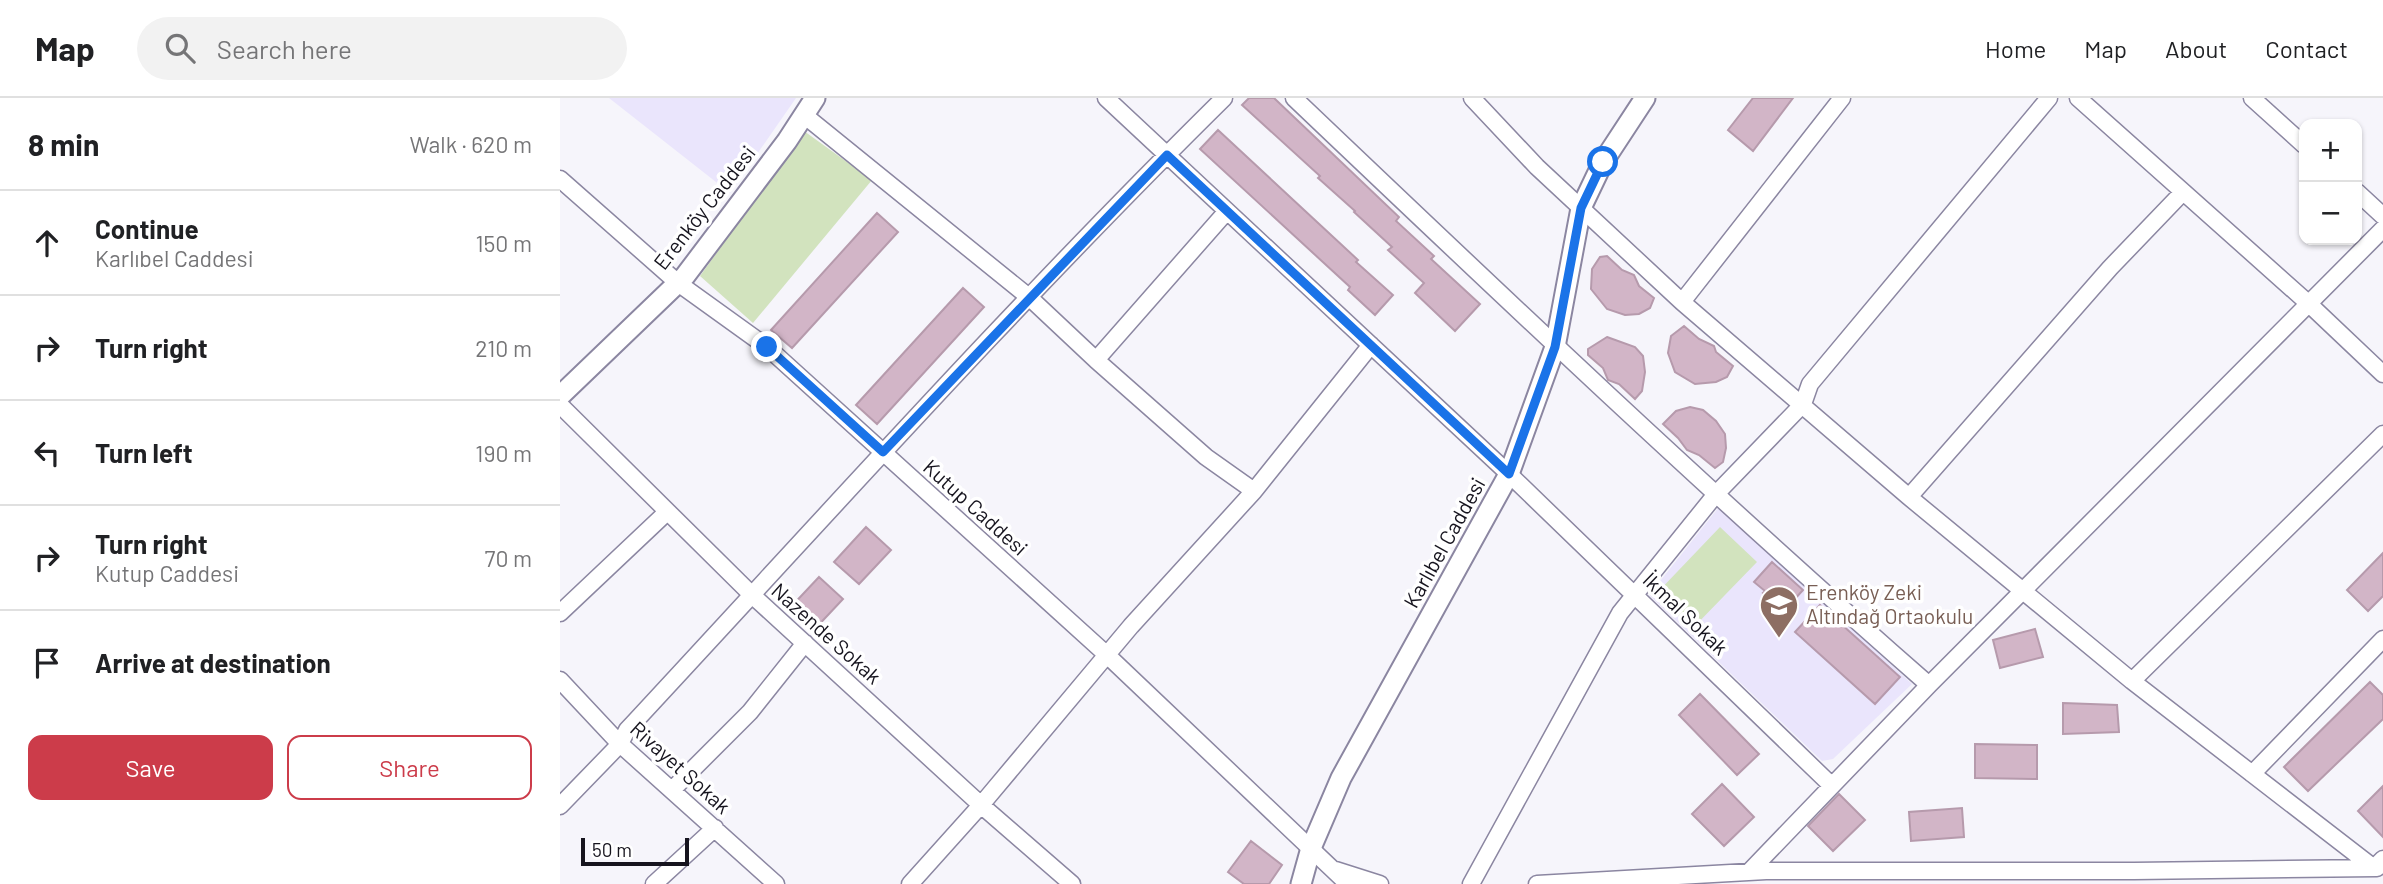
<!DOCTYPE html>
<meta charset="utf-8">
<style>
:root{--surface:#fff;--page:#f2f2f2;--text:#202124;--muted:#757577;--line:#e0e0e0;--accent:#cc3c4a}
body{margin:0;font-family:Barlow,sans-serif;background:var(--page);color:var(--text)}
.controls{position:absolute;right:21px;top:21px;display:grid;overflow:hidden;border-radius:14px;box-shadow:0 2px 5px #0004}
.controls button{width:63px;height:63px;display:grid;place-items:center;padding:0;border:0;border-bottom:2px solid var(--line);background:var(--surface);color:var(--text);font:35px sans-serif}
.scale{position:absolute;left:21px;bottom:18px;width:108px;box-sizing:border-box;padding-left:7px;border:4px solid #16141e;border-top:0;font-size:19px;line-height:24px;white-space:nowrap;color:#16141e;-webkit-text-stroke:5px #fff;paint-order:stroke}
.stop{position:absolute;width:21px;height:21px;margin:-16px;border:5px solid #1a73e8;border-radius:50%;background:#fff}
.stop.end{background:#1a73e8;border-color:#fff;box-shadow:0 2px 7px #0008}
.list{margin:0;padding:0;list-style:none}
h2{display:flex;justify-content:space-between;align-items:center;height:91px;margin:0;padding:0 28px;font-size:30px}
h2 small{font-size:23px;font-weight:400;color:var(--muted)}
.list li{display:grid;grid-template-columns:46px 1fr auto;gap:21px;align-items:center;box-sizing:border-box;height:105px;padding:0 28px;border-top:2px solid var(--line)}
.list b{display:block;font-size:26px;white-space:nowrap}
.list p{margin:0;font-size:23px;white-space:nowrap;color:var(--muted)}
.list em{font-size:23px;font-style:normal;color:var(--muted)}
.actions{display:flex;gap:14px;padding:21px 28px}
.actions a{flex:1;padding:16px 0;border:2px solid var(--accent);border-radius:14px;text-align:center;font-size:24px;color:var(--accent)}
.actions .main{background:var(--accent);color:#fff}
.icon{flex:none;width:38px;height:38px;fill:none;stroke:currentColor;stroke-width:2;stroke-linecap:round;stroke-linejoin:round}
.map{position:relative;flex:none;width:1823px;height:786px;overflow:hidden}
header{display:flex;align-items:center;gap:42px;box-sizing:border-box;height:98px;padding:0 35px;background:var(--surface);border-bottom:2px solid var(--line)}
header strong{font-size:33px}
nav{display:flex;gap:38px;margin-inline-start:auto;font-size:24px}
.search{width:490px;height:63px;background:var(--page);display:flex;align-items:center;gap:18px;box-sizing:border-box;padding:0 24px;border-radius:38px;color:var(--muted);font-size:26px}
main{display:flex}
aside{flex:1;background:var(--surface)}
.map>svg:first-child{display:block}
</style>
<header>
<strong>Map</strong>
<div class="search"><svg class="icon" aria-label="search" viewBox="0 0 24 24"><circle cx="10" cy="10" r="6"/><path d="M15 15l6 6"/></svg>Search here</div>
<nav><a>Home</a><a>Map</a><a>About</a><a>Contact</a></nav>
</header>
<main>
<aside>
<h2>8 min<small>Walk · 620 m</small></h2>
<ul class="list">
<li><svg class="icon" aria-label="ahead" viewBox="0 0 24 24"><path d="M12 20V5M6 11l6-6 6 6"/></svg><div><b>Continue</b><p>Karlıbel Caddesi</p></div><em>150 m</em></li>
<li><svg class="icon" aria-label="right" viewBox="0 0 24 24"><path d="M7 20v-9h11M14 6l5 5-5 5"/></svg><div><b>Turn right</b></div><em>210 m</em></li>
<li><svg class="icon" aria-label="left" viewBox="0 0 24 24"><path d="M17 20v-9H6M10 6l-5 5 5 5"/></svg><div><b>Turn left</b></div><em>190 m</em></li>
<li><svg class="icon" aria-label="right" viewBox="0 0 24 24"><path d="M7 20v-9h11M14 6l5 5-5 5"/></svg><div><b>Turn right</b><p>Kutup Caddesi</p></div><em>70 m</em></li>
<li><svg class="icon" aria-label="arrive" viewBox="0 0 24 24"><path d="M6 21V4h12l-3 4 3 4H6"/></svg><div><b>Arrive at destination</b></div></li>
</ul>
<div class="actions"><a class="main">Save</a><a>Share</a></div>
</aside>
<div class="map">
<svg width="1823" height="786" viewBox="0 0 1823 786">
<rect width="100%" height="100%" fill="#f6f5fb"/>
<!-- built -->
<path fill="#eae5fc" d="M49,0H236L170,95Z
M1159,409L1352,586L1273,661L1262,663L1089,497Z"/>
<!-- green -->
<path fill="#d2e3be" d="M244,33L312,82L193,225L140,178Z
M1160,429L1197,464L1132,531L1096,496Z"/>
<!-- building -->
<path fill="#d2b5c7" stroke="#b69aac" stroke-width="2" d="M689,0H714L839,119L836,123L874,158L871,161L920,206L895,233L855,195L864,185L828,152L832,149L794,114L795,113L758,80L760,78L682,7Z
M1193,0H1233L1193,53L1168,32Z
M658,32L798,162L796,164L833,197L815,217L788,192L790,189L640,51Z
M317,115L338,134L232,250L211,232Z
M1047,158L1062,172L1074,177L1079,188L1094,200L1090,210L1079,216L1065,217L1047,211L1031,191L1032,171L1040,159Z
M403,190L424,209L317,326L296,307Z
M1124,228L1139,241L1154,248L1156,254L1173,268L1167,279L1156,284L1135,286L1115,274L1108,255L1111,238Z
M1047,239L1075,249L1083,258L1085,274L1082,293L1075,301L1059,286L1048,282L1043,270L1028,257V251Z
M1130,309L1143,312L1156,323L1165,336L1166,350L1163,364L1155,370L1139,357L1127,352L1118,340L1103,326L1116,313Z
M306,429L331,452L299,486L274,464Z
M1823,455V498L1808,513L1787,492Z
M1212,464L1243,492L1225,512L1203,495L1205,493L1194,484Z
M259,479L283,501L252,534L228,512Z
M1260,507L1340,579L1315,606L1235,534Z
M1475,531L1483,559L1440,570L1433,542Z
M1810,584L1823,597V621L1748,693L1724,669Z
M1140,596L1199,656L1177,677L1119,617Z
M1503,605L1557,607L1559,634L1503,636Z
M1415,646L1477,647V681L1415,680Z
M1162,686L1194,719L1164,748L1132,716Z
M1823,688V739L1798,713Z
M1279,696L1305,722L1273,753L1248,728Z
M1402,710L1404,739L1351,743L1349,714Z
M691,743L722,767L709,786H684L668,774Z"/>
<g fill="none" stroke-linecap="round" stroke-linejoin="round">
<!-- minor casing -->
<g stroke="#8b86a1" stroke-width="19">
<path id="minor" d="M546,0L949,376L1271,687
M734,0C943,199 1152,397 1369,587
M912,0L977,69L1122,204L1349,399L1572,583L1814,770L1823,761
M1518,0L1748,205L1823,276
M1692,0L1744,47
M244,17L470,200L536,262L646,359L694,393
M0,81L118,185L207,249L547,557L788,786
M1797,94L1823,118
M1122,204L1282,0
M536,262L667,113
M0,307L192,497L421,707L512,786
M1349,399L1550,170L1623,94
M0,515L107,414
M0,582L60,646L216,786
M1572,583L1823,336
M1692,676L1823,541
M112,692L190,614L245,545
M0,708L60,646L67,632C264,420 458,203 664,0
M776,772L820,786
M1189,774L1369,587L1823,131
M94,786L155,730
M350,786L421,707L571,528L694,393L811,247
M911,786L1060,515L1156,396L1243,306L1250,286L1489,0
M977,786L1206,773H1574L1817,770"/>
</g>
<!-- tertiary casing -->
<g stroke="#8b86a1" stroke-width="23">
<path id="tertiary" d="M0,298L125,178L227,43L255,0
M741,786L751,750L781,680L949,376L995,249L1021,110L1043,64L1085,0"/>
</g>
<!-- minor -->
<use href="#minor" stroke="#fff" stroke-width="16"/>
<!-- tertiary -->
<use href="#tertiary" stroke="#fff" stroke-width="19"/>
</g>
<g fill="none" stroke-linecap="round" stroke-linejoin="round">
<!-- route -->
<path stroke="#1a73e8" stroke-width="9" d="M207,249L323,354L607,57L949,376L995,249L1021,110L1043,64"/>
</g>
<!-- icons -->
<defs>
<g id="school-pin" transform="scale(2.0125)"><path d="M0 17L-7.5 6A9.5 9.5 0 1 1 7.5 6Z" fill="#8d6e63" stroke="#fff"/><path d="M0-5L7-2L0 1L-7-2ZM-4 1L0 2.5L4 1V4Q0 6-4 4Z" fill="#fff"/></g>
</defs>
<g fill-rule="evenodd">
<use href="#school-pin" x="1219" y="507"/>
</g>
<g text-anchor="middle" stroke-width="7" stroke-linejoin="round" paint-order="stroke">
<!-- street labels -->
<g font-size="21" fill="#16141e" stroke="#fff">
<text transform="translate(145 110) rotate(-52)" y="7">Erenköy Caddesi</text>
<text transform="translate(415 410) rotate(42)" y="7">Kutup Caddesi</text>
<text transform="translate(885 445) rotate(-61)" y="7">Karlıbel Caddesi</text>
<text transform="translate(1125 516) rotate(44)" y="7">İkmal Sokak</text>
<text transform="translate(266 536) rotate(42)" y="7">Nazende Sokak</text>
<text transform="translate(120 670) rotate(42)" y="7">Rivayet Sokak</text>
</g>
<!-- education labels -->
<g font-size="21" fill="#785e54" stroke="#fff" text-anchor="start">
<text x="1246" y="502">Erenköy Zeki<tspan x="1246" dy="24">Altındağ Ortaokulu</tspan></text>
</g>
</g>
</svg>
<div class="controls">
<button>+</button>
<button>−</button>
</div>
<div class="scale">50 m</div>
<div class="stop" style="left:1043px;top:64px"></div>
<div class="stop end" style="left:207px;top:249px"></div>
</div>
</main>
